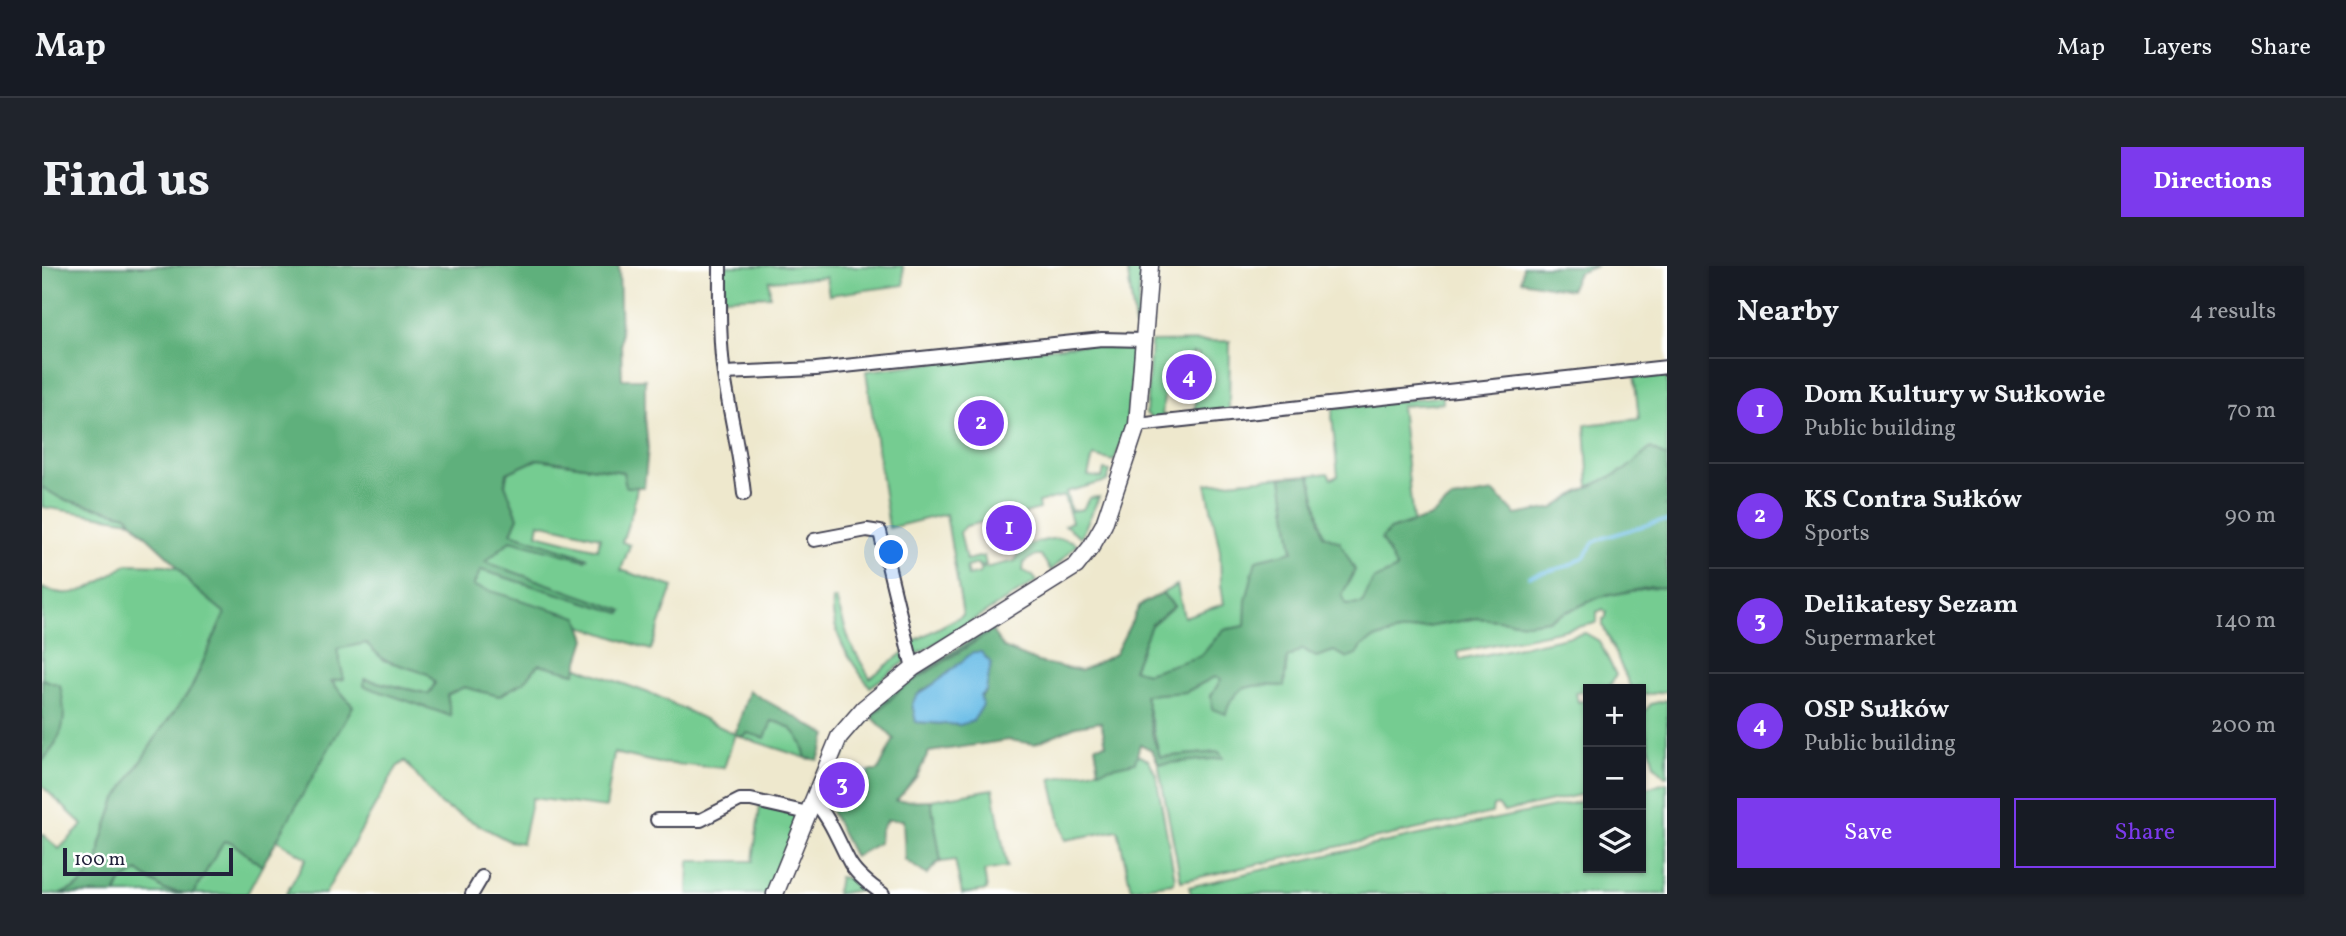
<!DOCTYPE html>
<meta charset="utf-8">
<style>
:root{--surface:#171b24;--page:#20242c;--text:#f1f3f6;--muted:#9ea1a6;--line:#363941;--accent:#7c3aed}
body{margin:0;font-family:Vollkorn,serif;background:var(--page);color:var(--text)}
.controls{position:absolute;right:21px;bottom:21px;display:grid;overflow:hidden;border-radius:0px;box-shadow:0 2px 5px #0004}
.controls button{width:63px;height:63px;display:grid;place-items:center;padding:0;border:0;border-bottom:2px solid var(--line);background:var(--surface);color:var(--text);font:35px sans-serif}
.scale{position:absolute;left:21px;bottom:18px;width:170px;box-sizing:border-box;padding-left:7px;border:4px solid #22223b;border-top:0;font-size:19px;line-height:24px;white-space:nowrap;color:#22223b;-webkit-text-stroke:5px #fff;paint-order:stroke}
.you{position:absolute;left:850px;top:287px;width:24px;height:24px;margin:-18px;border:5px solid #fff;border-radius:50%;background:#1a73e8;box-shadow:0 0 0 10px #1a73e833}
.badge{display:grid;place-items:center;width:46px;height:46px;border-radius:50%;background:var(--accent);color:#fff;font-size:23px;font-weight:700}
.pin{position:absolute;translate:-50% -50%;border:4px solid #fff;box-shadow:0 2px 7px #0006}
.list{margin:0;padding:0;list-style:none}
h2{display:flex;justify-content:space-between;align-items:center;height:91px;margin:0;padding:0 28px;font-size:30px}
h2 small{font-size:23px;font-weight:400;color:var(--muted)}
.list li{display:grid;grid-template-columns:46px 1fr auto;gap:21px;align-items:center;box-sizing:border-box;height:105px;padding:0 28px;border-top:2px solid var(--line)}
.list b{display:block;font-size:26px;white-space:nowrap}
.list p{margin:0;font-size:23px;white-space:nowrap;color:var(--muted)}
.list em{font-size:23px;font-style:normal;color:var(--muted)}
.actions{display:flex;gap:14px;padding:21px 28px}
.actions a{flex:1;padding:16px 0;border:2px solid var(--accent);border-radius:0px;text-align:center;font-size:24px;color:var(--accent)}
.actions .main{background:var(--accent);color:#fff}
.icon{flex:none;width:38px;height:38px;fill:none;stroke:currentColor;stroke-width:2;stroke-linecap:round;stroke-linejoin:round}
.map{position:relative;flex:none;width:1625px;height:628px;overflow:hidden;border-radius:0px}
header{display:flex;align-items:center;gap:42px;box-sizing:border-box;height:98px;padding:0 35px;background:var(--surface);border-bottom:2px solid var(--line)}
header strong{font-size:33px}
nav{display:flex;gap:38px;margin-inline-start:auto;font-size:24px}
.intro{display:flex;align-items:center;justify-content:space-between;box-sizing:border-box;height:168px;padding:0 42px}
h1{margin:0;font-size:49px}
.button{padding:18px 32px;border-radius:0px;background:var(--accent);color:#fff;font-size:24px;font-weight:700}
main{display:flex;gap:42px;padding:0 42px}
aside{flex:1;background:var(--surface);border-radius:0px;box-shadow:0 2px 5px #0004}
.map>svg:first-child{display:block}
</style>
<header>
<strong>Map</strong>
<nav><a>Map</a><a>Layers</a><a>Share</a></nav>
</header>
<div class="intro"><h1>Find us</h1><a class="button">Directions</a></div>
<main>
<div class="map">
<svg width="1625" height="628" viewBox="0 0 1625 628">
<rect width="100%" height="100%" fill="#fff"/>
<filter id="ink" filterUnits="userSpaceOnUse"><feTurbulence type="fractalNoise" baseFrequency=".0143" numOctaves="2"/><feDisplacementMap in="SourceGraphic" scale="14" xChannelSelector="R" yChannelSelector="G"/><feConvolveMatrix kernelMatrix="1 2 1 2 8 2 1 2 1" color-interpolation-filters="sRGB"/></filter>
<filter id="wash" filterUnits="userSpaceOnUse"><feTurbulence type="fractalNoise" baseFrequency=".00686" numOctaves="4" result="noise"/><feDisplacementMap in="SourceGraphic" scale="28" xChannelSelector="R" yChannelSelector="G"/><feGaussianBlur stdDeviation="1.57" result="paint"/><feColorMatrix in="noise" values="0 0 0 0 0 0 0 0 0 0 0 0 0 0 0 0 0 1.4 0 .05"/><feComposite in="paint" operator="in"/></filter>
<g filter="url(#wash)">
<rect width="100%" height="100%" fill="#eee8cd"/>
<!-- built -->
<path fill="#cbdcf9" d="M797,498L827,505L823,530L808,536L784,535Z"/>
<!-- green -->
<path fill="#74cc91" stroke="#4b7766" stroke-width="2" fill-rule="evenodd" d="M682,0H861L862,19L787,29L784,11L727,15L728,30L682,32Z
M1085,0H1099L1094,67Z
M1188,75L1187,145L1152,149L1157,112L1161,101L1155,100L1157,88L1150,87L1148,99L1144,103L1125,102L1120,149L1138,151L1111,154L1104,147L1109,76Z
M1081,76L1093,82L1084,164L1072,195L1051,190L1046,210L1060,212L1062,204L1068,205L1065,215L1024,226L1029,245L1041,243L1047,232L1057,231L1039,271L1024,260L1023,259L1030,256L1022,230L996,236L997,243L983,247V250L965,254L964,251L924,260L918,266L924,294L942,290L944,299L937,301L936,298L924,301L926,310L938,307V303L973,295L977,287L976,282C996,277 1017,266 1035,278L1009,305L999,289H994L982,296L981,305L990,309L995,315L874,389L871,384L870,376L921,349L904,248L847,262L824,105L1025,80Z
M1625,104V192L1609,182L1583,204L1547,221L1543,159L1597,153L1592,107Z
M1401,130V137L1359,140L1371,256L1348,264L1356,303L1331,314L1320,338L1304,339L1300,328L1313,304L1281,269L1268,209L1286,207L1289,213L1296,210L1290,150L1292,142Z
M496,193L581,206L584,221H595L591,243L580,276L588,279L579,304L631,321L609,384L539,360L535,351L430,320L439,304L579,347L581,345L443,296L469,274L543,294L544,291L469,267L476,251L463,219L465,207ZM497,257L558,271L556,283L495,268Z
M1240,211L1251,286L1204,335V360L1181,364L1160,390L1105,407L1091,404L1109,359L1132,340L1120,327L1135,319L1142,351L1182,338L1179,319L1178,285L1164,218Z
M0,221L20,233L85,249L90,255L0,241Z
M86,298L124,299L136,302L149,319L183,347L149,423L118,465L73,536L59,577L56,600L37,620L19,628H0V568L17,583L41,559L0,520V496L14,478L18,420L0,413V322C37,337 55,317 86,298Z
M1610,321L1625,322V425L1604,429L1599,427V423L1589,422L1561,360V353L1564,352V346L1561,343L1555,346V356L1550,358L1416,386L1418,394L1543,367L1557,375L1574,409L1567,421L1534,427L1536,436L1546,434V527L1462,546L1456,539L1451,540L1450,547L1139,615L1116,497L1180,492L1177,486L1118,491L1103,429L1144,426L1172,411L1180,413L1169,430L1186,439L1197,424L1214,419L1242,420L1245,392L1261,383L1274,391L1292,385L1315,389L1320,380L1332,373L1352,367L1435,352L1486,357L1505,354L1558,331Z
M791,333H794L808,377L828,412L862,386L863,396L828,421C808,394 788,368 791,333Z
M947,363L952,364C896,396 831,431 801,492L799,490C808,441 907,388 947,363Z
M324,377L342,394L386,408L393,417L387,428L323,413L408,450L405,428L422,421L457,430L483,415L497,398L532,407L535,401L615,430L693,468L682,502L617,497L572,487L564,542L490,532L480,577L467,575L397,538L363,495L355,501L283,628H244L264,592L234,573L311,440L289,415L301,413L294,383Z
M1625,434V510H1623L1612,499L1600,449L1609,438Z
M730,455C752,459 759,471 764,492L699,471Z
M1095,489L1107,494L1114,509L1133,613L1130,617L1089,623L1076,564L1023,574L1009,513L1093,496Z
M1625,517V628H1408L1407,625L1394,628H1149L1147,621C1280,589 1413,561 1546,534V602H1599V523Z
M951,523L965,601L942,605L945,624L920,628L913,594L899,596L889,534Z
M718,539L755,547L757,555L724,628H646L647,595H711Z
M181,575L189,576L220,600L205,628H151Z
M96,605L122,624L141,628H74L79,616Z
M797,611L810,613L823,623L794,628Z"/>
<!-- forest -->
<path fill="#5fb07b" stroke="#40695b" stroke-width="2" fill-rule="evenodd" d="M0,0H577L580,113H603V151L606,183L602,221H584L581,206L496,193L465,207L463,219L476,251L469,267L545,292L543,294L469,274L443,296L580,344L579,347L439,304L431,320L536,351L544,373L533,407L497,398L483,415L457,430L422,421L405,429L409,450L322,420V413L387,428L393,417L386,408L342,394L324,377L295,383L302,413L289,415L311,440L220,600L189,576L182,575L151,628L122,624L96,605L79,616L73,628H19L37,620L56,600L59,577L73,536L118,465L149,423L183,347L149,319L130,294L99,265L85,249L20,233L0,221Z
M1481,0H1555L1536,7L1528,24L1479,15Z
M1609,182L1625,192V238L1623,240L1625,241V322L1610,321L1558,331L1506,354L1486,357L1435,352L1352,367L1332,373L1320,380L1315,389L1306,392L1292,385L1274,391L1261,383L1245,392L1242,420C1215,419 1192,415 1184,448L1170,443L1169,430L1179,413L1172,411L1144,426L1103,429L1111,471L1118,491L1177,486L1181,492L1119,498L1116,497L1110,484L1098,478L1093,496L1057,504L1053,480L1064,478L1059,456L1034,460L992,478L967,474L887,486L875,510L854,535L889,534L899,596L895,597L885,609L863,594L861,554H845L838,565L837,577L812,591L784,535L808,536L823,530L827,505H836L852,473L830,451L859,423L950,365L962,382L996,396L1039,405L1073,388L1098,339L1120,327L1132,340L1109,359L1091,403L1105,407L1159,390L1181,364L1203,360L1204,335L1214,294L1251,285L1240,211L1268,209L1281,269L1298,276L1313,304L1300,329L1304,339L1320,338L1331,314L1355,303L1339,273L1348,264L1388,251L1410,233L1452,226L1474,249L1512,242L1537,226L1583,204ZM896,415L944,425L918,459L874,456C868,428 873,430 896,415Z
M0,413L18,419C26,454 23,468 0,496Z
M707,425L785,469L776,494L764,492C759,471 752,459 730,455L723,472L705,467L699,471L693,468Z"/>
<!-- water -->
<path fill="#6bbde7" stroke="#467091" stroke-width="2" d="M931,386H939L949,397L944,425L938,430L941,439L931,455L918,459L874,456L870,438L874,430L896,415Z"/>
<g fill="none" stroke-linecap="round" stroke-linejoin="round">
<!-- stream -->
<path stroke="#6bbde7" stroke-width="3.5" d="M1487,310L1526,300L1542,291L1551,277L1561,272L1618,255H1625"/>
</g>
</g>
<g filter="url(#ink)">
<g fill="none" stroke-linecap="round" stroke-linejoin="round">
<!-- minor casing -->
<g stroke="#414051" stroke-width="16">
<path id="minor" d="M678,0C678,36 677,73 682,109C688,149 698,188 702,228
M682,107L774,103L1060,73L1102,74
M1095,159L1625,101
M772,274L825,264L838,266L871,402
M771,534C789,553 796,575 808,597C816,610 828,619 841,628
M615,554H659L698,534H709L766,547
M430,628L440,611"/>
</g>
<!-- tertiary casing -->
<g stroke="#414051" stroke-width="19">
<path id="tertiary" d="M733,628L797,471L822,442L871,402L1034,300L1049,281L1062,258L1095,159L1108,0"/>
</g>
<!-- minor -->
<use href="#minor" stroke="#fff" stroke-width="12"/>
<!-- tertiary -->
<use href="#tertiary" stroke="#fff" stroke-width="16"/>
</g>
</g>
</svg>
<div class="controls">
<button>+</button>
<button>−</button>
<button><svg class="icon" aria-label="layers" viewBox="0 0 24 24"><path d="M12 4l9 5-9 5-9-5zM3 14l9 5 9-5"/></svg></button>
</div>
<div class="scale">100 m</div>
<div class="you"></div>
<div class="pin badge" style="left:967px;top:262px">1</div>
<div class="pin badge" style="left:939px;top:157px">2</div>
<div class="pin badge" style="left:800px;top:519px">3</div>
<div class="pin badge" style="left:1147px;top:111px">4</div>
</div>
<aside>
<h2>Nearby<small>4 results</small></h2>
<ul class="list">
<li><span class="badge">1</span><div><b>Dom Kultury w Sułkowie</b><p>Public building</p></div><em>70 m</em></li>
<li><span class="badge">2</span><div><b>KS Contra Sułków</b><p>Sports</p></div><em>90 m</em></li>
<li><span class="badge">3</span><div><b>Delikatesy Sezam</b><p>Supermarket</p></div><em>140 m</em></li>
<li><span class="badge">4</span><div><b>OSP Sułków</b><p>Public building</p></div><em>200 m</em></li>
</ul>
<div class="actions"><a class="main">Save</a><a>Share</a></div>
</aside>
</main>
